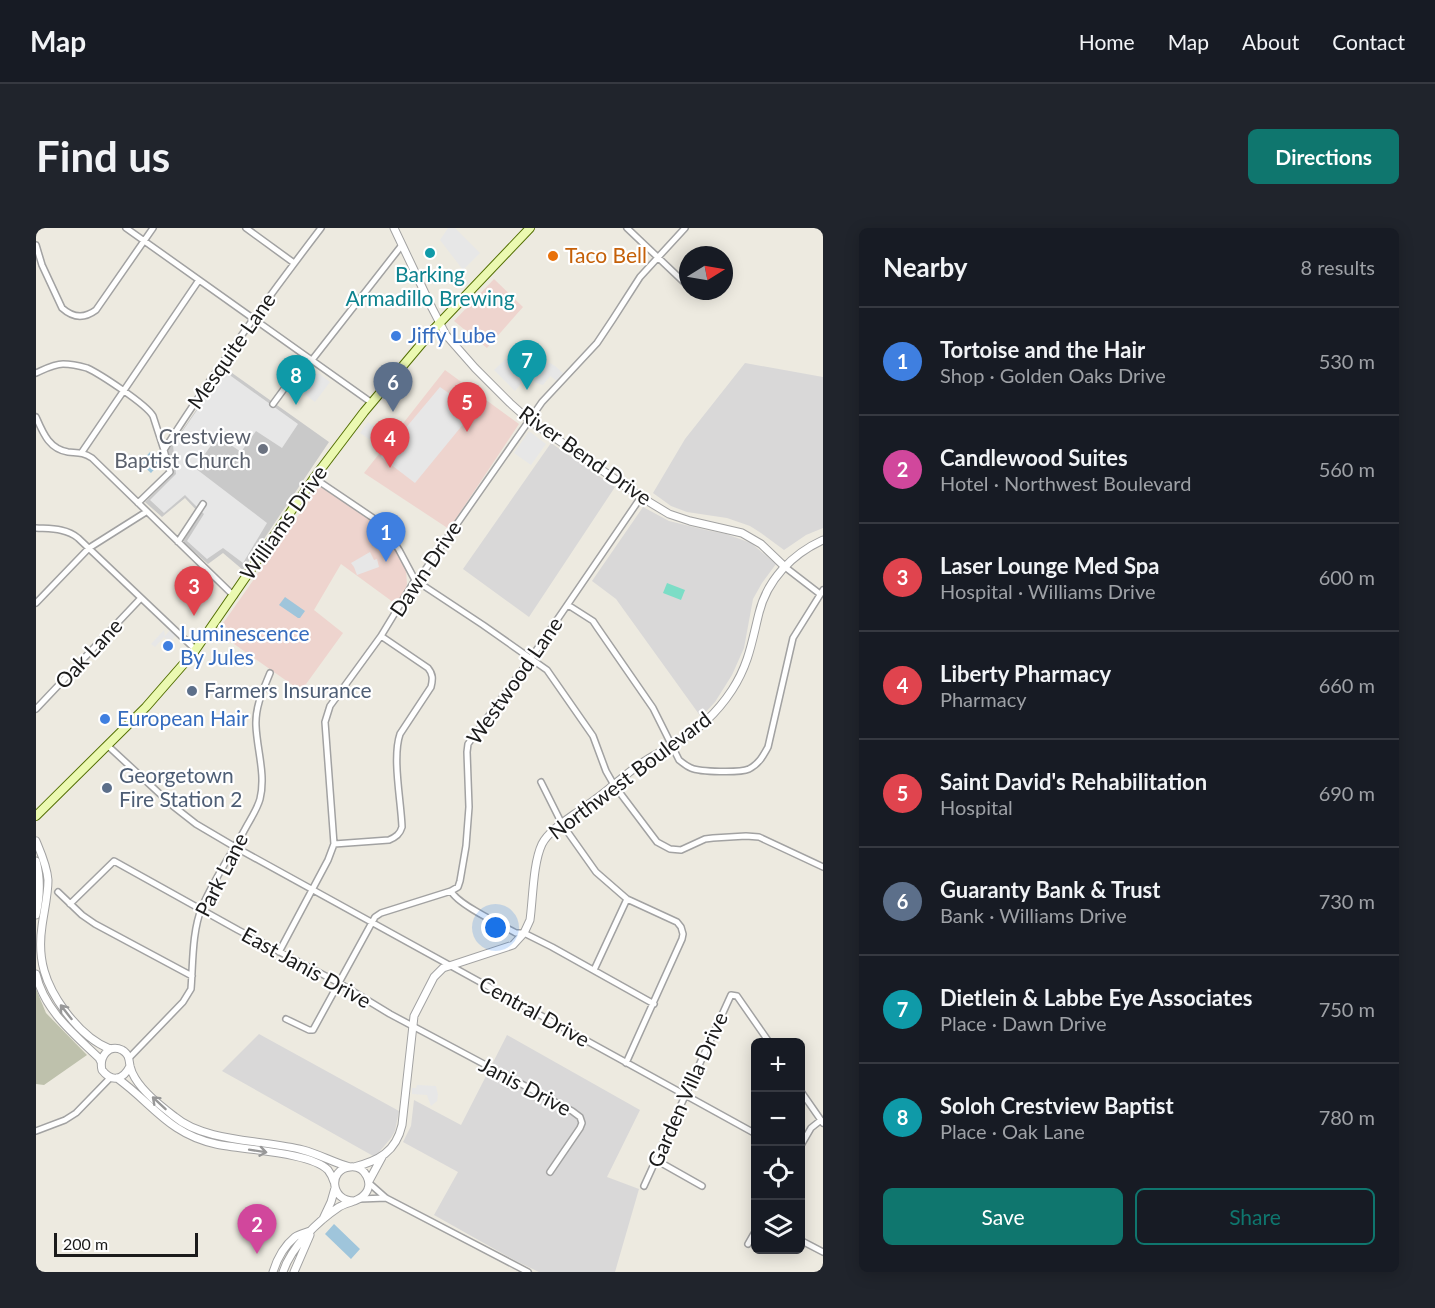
<!DOCTYPE html>
<meta charset="utf-8">
<style>
:root{--surface:#171b24;--page:#20242c;--text:#f1f3f6;--muted:#9ea1a6;--line:#363941;--accent:#0f766e}
body{margin:0;font-family:Lato,sans-serif;background:var(--page);color:var(--text)}
.controls{position:absolute;right:18px;bottom:18px;display:grid;overflow:hidden;border-radius:9px;box-shadow:0 3px 15px #0003}
.controls button{width:54px;height:54px;display:grid;place-items:center;padding:0;border:0;border-bottom:2px solid var(--line);background:var(--surface);color:var(--text);font:30px sans-serif}
.compass{position:absolute;left:643px;top:18px;width:54px;height:54px;border-radius:50%;background:var(--surface);box-shadow:0 3px 15px #0003;rotate:79deg}
.scale{position:absolute;left:18px;bottom:15px;width:144px;box-sizing:border-box;padding-left:6px;border:3px solid #1b1b1b;border-top:0;font-size:16px;line-height:21px;white-space:nowrap;color:#1b1b1b;-webkit-text-stroke:4px #fff;paint-order:stroke}
.you{position:absolute;left:460px;top:700px;width:21px;height:21px;margin:-15px;border:4px solid #fff;border-radius:50%;background:#1a73e8;box-shadow:0 0 0 9px #1a73e833}
.badge{display:grid;place-items:center;width:39px;height:39px;border-radius:50%;background:var(--accent);color:#fff;font-size:20px;font-weight:700}
.pin{position:absolute;translate:-50% -50px;filter:drop-shadow(0 2px 3px #0008)}
.pin::after{content:'';position:absolute;top:32px;width:21px;height:18px;background:inherit;clip-path:polygon(0 0,100% 0,50% 100%)}
.list{margin:0;padding:0;list-style:none}
h2{display:flex;justify-content:space-between;align-items:center;height:78px;margin:0;padding:0 24px;font-size:26px}
h2 small{font-size:20px;font-weight:400;color:var(--muted)}
.list li{display:grid;grid-template-columns:39px 1fr auto;gap:18px;align-items:center;box-sizing:border-box;height:108px;padding:0 24px;border-top:2px solid var(--line)}
.list b{display:block;font-size:22px;white-space:nowrap}
.list p{margin:0;font-size:20px;white-space:nowrap;color:var(--muted)}
.list em{font-size:20px;font-style:normal;color:var(--muted)}
.actions{display:flex;gap:12px;padding:18px 24px}
.actions a{flex:1;padding:14px 0;border:2px solid var(--accent);border-radius:9px;text-align:center;font-size:21px;color:var(--accent)}
.actions .main{background:var(--accent);color:#fff}
.icon{flex:none;width:33px;height:33px;fill:none;stroke:currentColor;stroke-width:2;stroke-linecap:round;stroke-linejoin:round}
.map{position:relative;flex:none;width:787px;height:1044px;overflow:hidden;border-radius:9px}
header{display:flex;align-items:center;gap:36px;box-sizing:border-box;height:84px;padding:0 30px;background:var(--surface);border-bottom:2px solid var(--line)}
header strong{font-size:28px}
nav{display:flex;gap:33px;margin-inline-start:auto;font-size:21px}
.intro{display:flex;align-items:center;justify-content:space-between;box-sizing:border-box;height:144px;padding:0 36px}
h1{margin:0;font-size:42px}
.button{padding:15px 27px;border-radius:9px;background:var(--accent);color:#fff;font-size:21px;font-weight:700}
main{display:flex;gap:36px;padding:0 36px}
aside{flex:1;background:var(--surface);border-radius:9px;box-shadow:0 3px 15px #0003}
.map>svg:first-child{display:block}
</style>
<header>
<strong>Map</strong>
<nav><a>Home</a><a>Map</a><a>About</a><a>Contact</a></nav>
</header>
<div class="intro"><h1>Find us</h1><a class="button">Directions</a></div>
<main>
<div class="map">
<svg width="787" height="1044" viewBox="0 0 787 1044">
<rect width="100%" height="100%" fill="#edeae0"/>
<!-- residential -->
<path fill="#d9d8d8" d="M709,135L787,149V300L770,307L748,322L725,305L714,298L691,290L651,284L635,278L617,265L649,211Z
M515,215L579,259L493,389L427,341Z
M607,279L633,293L670,302L690,306L715,315L740,336L726,355L717,371L708,420L696,447L679,474L665,489L580,371L556,353Z
M223,806L363,883L359,903L355,910L339,929L186,843Z
M471,807L604,882L571,949L603,961L579,1044H503L480,1033L398,987L422,944L367,914L375,898L378,872L425,897Z"/>
<!-- commercial -->
<path fill="#eed4ce" d="M458,51L487,79L451,120L418,93Z
M409,142L483,196L413,301L328,245Z
M283,258L341,295L346,300L366,332L370,342L371,356L368,366L361,377L305,336L278,382L307,405L265,463L181,404Z"/>
<!-- religious -->
<path fill="#c9c9c9" d="M189,140L293,214L207,342L187,325L172,336L147,314L164,286L149,270L126,289L109,274L138,245L132,223Z"/>
<!-- construction -->
<path fill="#bec1ac" d="M0,761L10,785L51,827L8,857L0,856Z"/>
<!-- pitch -->
<path fill="#7cddc6" d="M631,355L649,362L645,372L627,365Z"/>
<!-- parking -->
<path fill="#e7e7e7" d="M412,0H419L444,25L427,42L404,12Z
M474,127H479L485,129L493,134L502,137L514,135L519,138L527,145L521,153L514,148L507,157L500,155L492,147L479,163L458,142Z
M188,143L262,196L246,220L220,203L205,224L192,215L182,214L176,216L159,240L231,295L207,335L187,320L171,331L151,313L168,286L149,267L128,285L114,272L140,246L137,217Z
M273,145L284,146L294,154L279,174L262,161Z
M404,159L438,183L379,255L345,229L348,221L324,205L332,194L358,214Z
M493,203L510,216L495,237L478,225Z
M334,324L338,332L341,331L343,339L321,347L318,339L315,335Z
M162,349L169,355L158,370L151,364Z
M128,402L129,408L134,402L140,407L134,414L128,409L119,419L115,416Z
M381,857L400,858L402,867L401,873L395,878L391,867L376,866V860H380Z"/>
<!-- water -->
<path fill="#9fc5db" d="M114,224L117,227L116,229L123,236L115,245L104,235Z
M249,369L269,383L264,390H262L243,377Z
M298,996L324,1021L315,1031L289,1006Z"/>
<g fill="none" stroke-linecap="round" stroke-linejoin="round">
<!-- minor casing -->
<g stroke="#a2a2a2" stroke-width="8">
<path id="minor" d="M90,0L336,175
M210,0L258,35
M591,0L652,58
M0,17L6,37L26,80C37,90 48,91 60,82L117,0
M657,63V64
M0,145C9,141 18,136 27,136C35,136 44,138 51,140C64,146 110,176 117,188L128,222
M237,176L267,135L276,132L366,17
M0,189C7,205 13,221 32,224C42,225 47,224 56,230L198,368
M46,224L163,52
M278,250L346,296L363,322L379,352L447,397L511,442L557,508L570,543L578,557L621,614L634,621L645,622L669,611L677,610L710,608L723,609L787,639
M102,275L134,244L128,222C177,145 230,72 285,0
M0,300C15,301 30,300 42,310L160,422
M142,314L167,276
M749,339L784,366
M0,375L53,320L110,284
M532,377L557,393L561,399L617,480L643,532C647,535 650,538 655,540C664,544 704,545 713,541C723,536 727,528 732,519L757,410L787,362
M0,481L105,370
M71,517L137,578L160,596L199,619L720,906
M505,554L526,596L560,644L591,671L641,694L645,699L647,706L646,711L590,835
M298,616L353,612C360,609 364,606 366,599C365,572 356,530 364,506L395,459C397,451 397,446 392,440L345,408
M415,663C422,677 466,697 480,705H488L516,719L618,776
M22,664L46,687L59,696L156,748
M34,676L78,633L202,702L303,755L354,786L536,883L544,889L546,895L544,900L514,944
M243,724L292,632L298,616L289,494L294,478L345,408L379,352L387,345L402,323L506,174L561,115L577,91L604,49L649,0
M558,742L591,671
M250,791L273,802H277L339,689L345,685L415,663L422,659L424,653L430,618L433,579L431,524L432,516L495,430L605,269
M93,830L147,774L155,761C157,735 156,703 166,679C177,653 194,628 208,603C213,593 221,582 224,571C230,547 221,522 220,498C219,479 227,462 234,445
M764,862L787,895
M0,903L29,892L40,885L75,849
M764,919L775,900L785,892
M620,932L666,958
M333,955L350,970L492,1044
M608,958L695,767L701,768L733,814
M324,971L350,970
M764,1012L787,1024
M712,1016L720,1002"/>
</g>
<!-- tertiary casing -->
<g stroke="#a2a2a2" stroke-width="9">
<path id="tertiary" d="M358,0L396,80L410,107L439,140L474,175L493,192L605,269L633,286L654,293L706,305L725,316L749,339
M0,613C5,625 11,638 12,652C12,667 8,683 6,698C1,731 9,756 29,783C41,799 56,814 74,821
M0,633C5,651 4,669 0,687
M0,746C8,782 38,806 63,830L65,834
M94,838C87,852 76,855 66,842C63,830 72,815 86,822C93,826 93,831 94,838C95,842 97,847 99,850C108,865 125,878 139,889C168,914 230,912 267,922C283,926 298,935 314,939
M81,850C117,876 133,906 180,916C207,922 274,924 292,942C295,946 297,950 298,954
M318,939C342,933 360,924 366,897L378,788L398,749L407,740L477,717L488,705L494,692C497,670 497,635 506,616C513,602 535,589 547,580C557,573 567,566 576,558C587,550 597,540 609,533C618,527 627,523 637,517C660,504 681,485 696,462C713,436 716,413 723,385C731,352 756,326 787,312
M333,953L346,929
M287,991L295,974L299,960
M237,1044C241,1031 248,1018 259,1009C263,1006 269,1005 274,1003
M247,1044C255,1019 282,993 303,979C311,974 322,974 328,967C339,956 329,937 314,939C292,941 294,973 318,973
M258,1044L274,1007"/>
</g>
<!-- secondary casing -->
<g stroke="#547004" stroke-width="10">
<path id="secondary" d="M0,588L110,479L158,424L278,250L328,184L397,102L494,0"/>
</g>
<!-- minor -->
<use href="#minor" stroke="#fff" stroke-width="5"/>
<!-- tertiary -->
<use href="#tertiary" stroke="#fff" stroke-width="7"/>
<!-- secondary -->
<use href="#secondary" stroke="#ebf9b1" stroke-width="8"/>
</g>
<!-- one-way arrows -->
<defs><path id="oneway-shaft" d="M-6 0H5M1.5-3L5.5 0L1.5 3" fill="none" stroke-width="1.6" stroke-linecap="round" stroke-linejoin="round" transform="scale(1.5)"/></defs>
<g stroke="#989898">
<use href="#oneway-shaft" transform="translate(30 784) rotate(-128)"/>
<use href="#oneway-shaft" transform="translate(123 875) rotate(-137)"/>
<use href="#oneway-shaft" transform="translate(222 923) rotate(9)"/>
</g>
<!-- markers -->
<circle fill="#0f9aa8" stroke="#fff" stroke-width="2" cx="394" cy="25" r="6"/>
<circle fill="#e8710a" stroke="#fff" stroke-width="2" cx="517" cy="28" r="6"/>
<g fill="#3f7fe0" stroke="#fff" stroke-width="2">
<circle cx="360" cy="108" r="6"/>
<circle cx="132" cy="418" r="6"/>
<circle cx="69" cy="491" r="6"/>
</g>
<circle fill="#6b7280" stroke="#fff" stroke-width="2" cx="227" cy="221" r="6"/>
<g fill="#5c6f8a" stroke="#fff" stroke-width="2">
<circle cx="156" cy="463" r="6"/>
<circle cx="71" cy="560" r="6"/>
</g>
<g text-anchor="middle" stroke-width="4.5" stroke-linejoin="round" paint-order="stroke">
<!-- food labels -->
<g font-size="21" fill="#c56008" stroke="#fff" text-anchor="start">
<text x="529" y="35">Taco Bell</text>
</g>
<!-- culture labels -->
<g font-size="21" fill="#0d838f" stroke="#fff">
<text x="394" y="54">Barking<tspan x="394" dy="24">Armadillo Brewing</tspan></text>
</g>
<!-- shop labels -->
<g font-size="21" fill="#366cbe" stroke="#fff" text-anchor="start">
<text x="372" y="115">Jiffy Lube</text>
<text x="144" y="413">Luminescence<tspan x="144" dy="24">By Jules</tspan></text>
<text x="81" y="498">European Hair</text>
</g>
<!-- street labels -->
<g font-size="21" fill="#1b1b1b" stroke="#fff">
<text transform="translate(196 123) rotate(-55)" y="7">Mesquite Lane</text>
<text transform="translate(549 228) rotate(35)" y="7">River Bend Drive</text>
<text transform="translate(248 295) rotate(-55)" y="7">Williams Drive</text>
<text transform="translate(390 341) rotate(-56)" y="7">Dawn Drive</text>
<text transform="translate(53 426) rotate(-47)" y="7">Oak Lane</text>
<text transform="translate(479 453) rotate(-55)" y="7">Westwood Lane</text>
<text transform="translate(594 548) rotate(-37)" y="7">Northwest Boulevard</text>
<text transform="translate(186 647) rotate(-63)" y="7">Park Lane</text>
<text transform="translate(270 740) rotate(29)" y="7">East Janis Drive</text>
<text transform="translate(498 784) rotate(29)" y="7">Central Drive</text>
<text transform="translate(489 859) rotate(28)" y="7">Janis Drive</text>
<text transform="translate(652 862) rotate(-66)" y="7">Garden Villa Drive</text>
</g>
<!-- worship labels -->
<g font-size="21" fill="#5b616d" stroke="#fff" text-anchor="end">
<text x="215" y="216">Crestview<tspan x="215" dy="24">Baptist Church</tspan></text>
</g>
<!-- service labels -->
<g font-size="21" fill="#4e5e75" stroke="#fff" text-anchor="start">
<text x="168" y="470">Farmers Insurance</text>
<text x="83" y="555">Georgetown<tspan x="83" dy="24">Fire Station 2</tspan></text>
</g>
</g>
</svg>
<div class="controls">
<button>+</button>
<button>−</button>
<button><svg class="icon" aria-label="locate" viewBox="0 0 24 24"><circle cx="12" cy="12" r="6"/><path d="M12 2v4M12 18v4M2 12h4M18 12h4"/></svg></button>
<button><svg class="icon" aria-label="layers" viewBox="0 0 24 24"><path d="M12 4l9 5-9 5-9-5zM3 14l9 5 9-5"/></svg></button>
</div>
<svg class="compass" viewBox="-18 -18 36 36"><path d="M0-13l5 13h-10z" fill="#e53935"/><path d="M0 13l5-13h-10z" fill="#9ea1a6"/></svg>
<div class="scale">200 m</div>
<div class="you"></div>
<div class="pin badge" style="left:350px;top:334px;background:#3f7fe0">1</div>
<div class="pin badge" style="left:221px;top:1026px;background:#d1479c">2</div>
<div class="pin badge" style="left:158px;top:388px;background:#e0444e">3</div>
<div class="pin badge" style="left:354px;top:240px;background:#e0444e">4</div>
<div class="pin badge" style="left:431px;top:204px;background:#e0444e">5</div>
<div class="pin badge" style="left:357px;top:184px;background:#5c6f8a">6</div>
<div class="pin badge" style="left:491px;top:162px;background:#0f9aa8">7</div>
<div class="pin badge" style="left:260px;top:177px;background:#0f9aa8">8</div>
</div>
<aside>
<h2>Nearby<small>8 results</small></h2>
<ul class="list">
<li><span class="badge" style="background:#3f7fe0">1</span><div><b>Tortoise and the Hair</b><p>Shop · Golden Oaks Drive</p></div><em>530 m</em></li>
<li><span class="badge" style="background:#d1479c">2</span><div><b>Candlewood Suites</b><p>Hotel · Northwest Boulevard</p></div><em>560 m</em></li>
<li><span class="badge" style="background:#e0444e">3</span><div><b>Laser Lounge Med Spa</b><p>Hospital · Williams Drive</p></div><em>600 m</em></li>
<li><span class="badge" style="background:#e0444e">4</span><div><b>Liberty Pharmacy</b><p>Pharmacy</p></div><em>660 m</em></li>
<li><span class="badge" style="background:#e0444e">5</span><div><b>Saint David's Rehabilitation</b><p>Hospital</p></div><em>690 m</em></li>
<li><span class="badge" style="background:#5c6f8a">6</span><div><b>Guaranty Bank &amp; Trust</b><p>Bank · Williams Drive</p></div><em>730 m</em></li>
<li><span class="badge" style="background:#0f9aa8">7</span><div><b>Dietlein &amp; Labbe Eye Associates</b><p>Place · Dawn Drive</p></div><em>750 m</em></li>
<li><span class="badge" style="background:#0f9aa8">8</span><div><b>Soloh Crestview Baptist</b><p>Place · Oak Lane</p></div><em>780 m</em></li>
</ul>
<div class="actions"><a class="main">Save</a><a>Share</a></div>
</aside>
</main>
